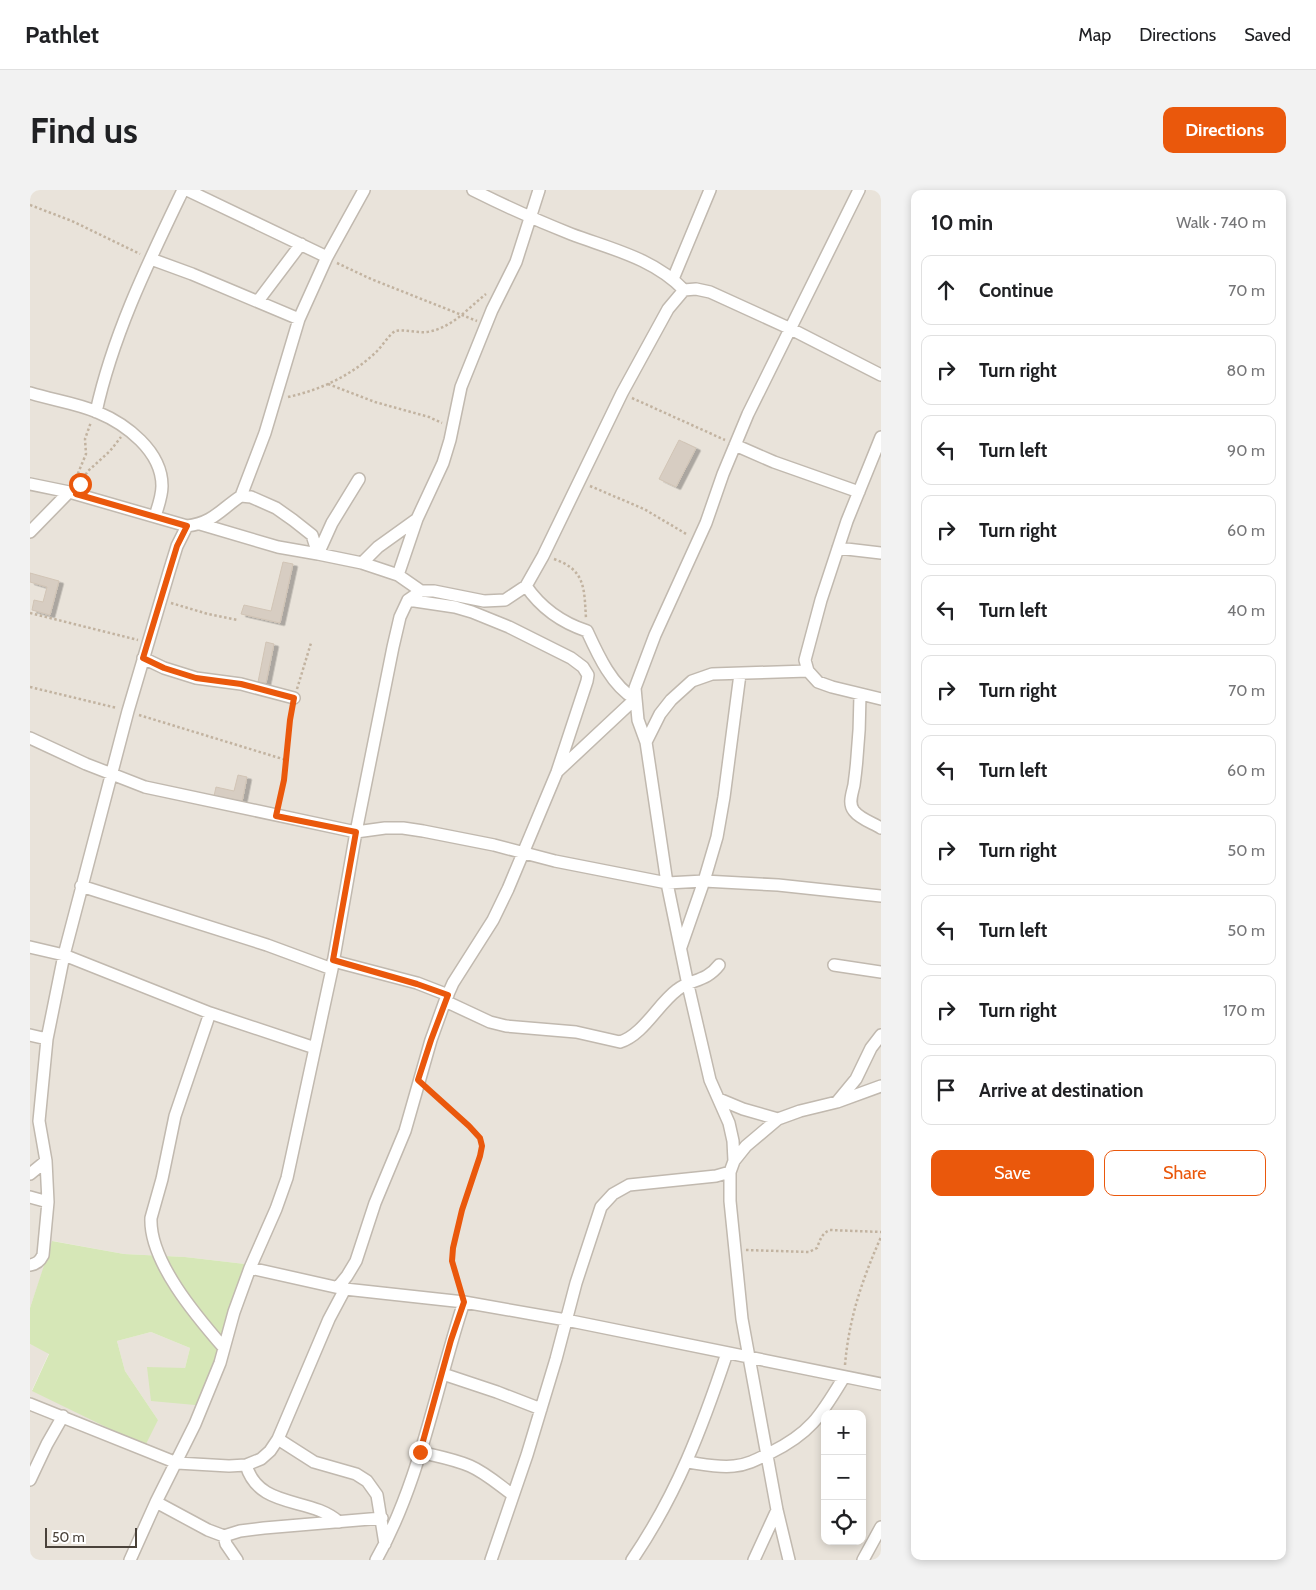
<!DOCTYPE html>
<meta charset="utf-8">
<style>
:root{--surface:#fff;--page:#f2f2f2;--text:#202124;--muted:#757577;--line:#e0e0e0;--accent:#ea580c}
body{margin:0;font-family:Cabin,sans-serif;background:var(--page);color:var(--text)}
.controls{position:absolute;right:15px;bottom:15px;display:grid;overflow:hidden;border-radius:10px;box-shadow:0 2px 8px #0003}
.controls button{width:45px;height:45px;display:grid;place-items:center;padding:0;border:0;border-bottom:1px solid var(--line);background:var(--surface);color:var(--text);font:25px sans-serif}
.scale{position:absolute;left:15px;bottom:12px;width:92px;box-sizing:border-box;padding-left:5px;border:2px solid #4a423a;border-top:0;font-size:14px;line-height:18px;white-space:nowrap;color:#4a423a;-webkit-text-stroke:4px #fff;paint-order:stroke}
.stop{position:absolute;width:15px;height:15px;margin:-11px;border:4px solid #ea580c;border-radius:50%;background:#fff}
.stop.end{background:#ea580c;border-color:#fff;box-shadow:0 1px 5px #0008}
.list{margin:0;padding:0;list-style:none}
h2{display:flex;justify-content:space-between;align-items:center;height:65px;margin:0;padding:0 20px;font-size:21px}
h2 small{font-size:16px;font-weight:400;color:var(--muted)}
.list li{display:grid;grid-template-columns:32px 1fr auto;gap:15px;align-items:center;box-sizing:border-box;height:70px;margin:0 10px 10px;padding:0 10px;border:1px solid var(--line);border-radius:10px}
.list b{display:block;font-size:19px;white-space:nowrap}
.list em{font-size:16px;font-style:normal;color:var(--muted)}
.actions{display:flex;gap:10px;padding:15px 20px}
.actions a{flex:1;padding:11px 0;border:1px solid var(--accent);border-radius:10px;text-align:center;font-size:18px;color:var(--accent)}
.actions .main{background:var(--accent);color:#fff}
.icon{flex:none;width:28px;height:28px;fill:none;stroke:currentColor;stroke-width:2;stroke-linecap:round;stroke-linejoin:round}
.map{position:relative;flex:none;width:851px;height:1370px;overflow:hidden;border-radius:10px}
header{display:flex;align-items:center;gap:30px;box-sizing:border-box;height:70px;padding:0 25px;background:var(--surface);border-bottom:1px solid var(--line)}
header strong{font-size:24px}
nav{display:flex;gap:28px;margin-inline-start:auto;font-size:18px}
.intro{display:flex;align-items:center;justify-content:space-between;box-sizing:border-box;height:120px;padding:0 30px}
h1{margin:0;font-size:35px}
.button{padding:12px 22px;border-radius:10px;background:var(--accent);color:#fff;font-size:18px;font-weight:700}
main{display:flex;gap:30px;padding:0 30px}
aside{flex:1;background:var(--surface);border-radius:10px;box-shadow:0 2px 8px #0003}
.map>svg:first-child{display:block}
</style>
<header>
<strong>Pathlet</strong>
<nav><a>Map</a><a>Directions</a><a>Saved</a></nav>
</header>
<div class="intro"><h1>Find us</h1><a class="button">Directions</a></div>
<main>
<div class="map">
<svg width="851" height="1370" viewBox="0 0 851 1370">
<defs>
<filter id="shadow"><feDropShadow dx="4.5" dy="2.5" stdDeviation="0" flood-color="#0004"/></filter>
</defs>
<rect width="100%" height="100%" fill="#f5f2ec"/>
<!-- residential -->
<path fill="#e9e3da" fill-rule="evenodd" d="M0,0H851V1370H0V1154L19,1163L2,1200L128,1230L95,1181L87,1151L121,1142L160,1158L155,1178L176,1216L215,1074L155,1067L94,1064L23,1051L0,1118ZM795,1224H832V1351H795Z"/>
<!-- green -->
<path fill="#d6e7b7" d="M22,1051L94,1064L155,1067L215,1074L176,1216L121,1211L117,1177L155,1178L160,1158L121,1142L87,1151L95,1181L128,1230L115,1256L2,1201L19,1164L0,1154V1118Z"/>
<!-- building -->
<path fill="#d7cdc2" stroke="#d1c4b5" filter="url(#shadow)" d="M649,250L666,258L646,297L629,289Z
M253,372L263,374L250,433L211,424L214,415L241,421Z
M0,383L29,391L20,425L2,420L4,410L13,412L17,397L0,392Z
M236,452L244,454L236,493L228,492Z
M208,585L217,587L212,612L184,606L186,597L204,601Z"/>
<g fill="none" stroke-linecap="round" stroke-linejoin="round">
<!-- minor casing -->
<g stroke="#c1b9af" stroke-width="14">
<path id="minor" d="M157,0L297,67
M443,0C475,16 508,31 541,44C581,59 623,68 654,100
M121,69L162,84L269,129
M643,89L680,0
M228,111L271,54
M0,203C22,210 46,213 67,222C96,234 132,261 132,296C132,306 128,317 125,326
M66,222C83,144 119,71 153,0
M851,247L817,331L791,410L775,470L778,481L788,492L802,497L851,509
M705,255L744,272L829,302
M0,294L39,302L157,336C183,333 191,319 211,306L221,307L246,318L263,330L282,345L288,364L332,373L368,385
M211,306L235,243L269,129L297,67L334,0
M170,334L248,357L288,364L302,333L329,289
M0,342L39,302
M808,358L851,363
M332,373L348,357L387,329
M496,396C511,418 533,433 557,441C568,465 582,496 605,509L528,581
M391,401L368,385L387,329L413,273L420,250L431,197L462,120L486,72L509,0
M113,468L134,478L166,488L211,494L264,508
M830,505C830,535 828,565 824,595C822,604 818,614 824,621C830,629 843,633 851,638
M0,548L56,574L115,597L326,642L355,638H373L393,641L464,655L525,671L637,693L674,691L748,695L851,706
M616,552L630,524L641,510L662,491L682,484L778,481
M51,696L237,755L302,779
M0,757L34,765L180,823L285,858
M651,757L674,691L687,647L694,607L710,484
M303,771L387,793L418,805
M804,775L851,782
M415,811L460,832L476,836L546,842L590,852C613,845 628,814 647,800C661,789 676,792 689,775
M180,823L145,926L132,989L121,1028C119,1071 167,1127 194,1158
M0,845L17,849L34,765L98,521L139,382L147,356L157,336
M689,909L713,919L748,929
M807,912L826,889L841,858L851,845
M704,971L716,956L748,929L770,921L807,912L851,896
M0,984L16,971
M0,1007L18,1012
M0,1075C7,1074 10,1071 13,1065L18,1012L16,971L9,931L17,849
M220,1078L314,1099
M308,1097L317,1086L326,1071L345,1013L375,941L401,850L415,811L423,793L463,730L478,699L527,582L557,491L558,485L553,477L541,468L479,437L442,422L425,417L378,410
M413,1184L467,1202L511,1219
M0,1214L147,1273L199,1276L216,1275L231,1269L240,1261L248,1249L299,1129L315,1099L434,1112L536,1130L851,1194
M248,1249L284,1272L326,1284L337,1291L347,1305L355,1354
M390,1262C406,1266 424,1269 440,1276C456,1283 469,1295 483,1305
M657,1272C672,1274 689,1278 704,1276C717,1275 728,1269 740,1263C781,1243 791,1225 814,1187
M216,1275C229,1320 280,1306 309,1332
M0,1290L17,1254L33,1226
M126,1312L178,1340L194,1346L196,1354L207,1370
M194,1346L210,1341L234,1338L352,1328
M100,1370L126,1312L165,1234L190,1173L204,1122L220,1078L246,1019L257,988L302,779L326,642L363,457L370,427L378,410L391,401H404L454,411L475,410L496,396L513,366L592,203L638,119L654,100L666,99L680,102L761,139L851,185
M346,1370C390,1293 406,1196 434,1112
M461,1370L497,1265L526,1169L546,1093L571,1017L583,1004L599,995L686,986L700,982
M602,1370C647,1304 672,1238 697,1163
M724,1370L747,1320
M759,1370L747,1320L712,1129L700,1011V982L704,971L703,951L699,933L680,890L658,795L637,693L616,552L608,530L605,498L625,445L676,333L693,284L718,224L829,0
M833,1370L851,1337"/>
</g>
<!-- path -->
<path stroke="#c2b3a0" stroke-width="2.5" stroke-dasharray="2.5 2.5" stroke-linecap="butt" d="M0,15L42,31L110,64
M307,73L341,89L447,131
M298,194L345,212L399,227L412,233
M258,207C290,200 320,186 344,164C352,157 357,147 365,141C375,139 386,143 397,142C422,138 437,119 456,104
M602,208L695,250
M44,293L56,264L55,249L61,232
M50,293L58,281L80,261L91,247
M560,296L614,319L658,345
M524,369C556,380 554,399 556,428
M141,413L178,424L208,430
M0,423L108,450
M0,497L87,518
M267,499L281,453
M109,525L256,570
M249,614L254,590L262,519
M399,899L447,944L450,948L451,956L450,966L432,1020L423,1058L422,1071L430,1101
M716,1060L779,1062L787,1058C790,1050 792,1043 800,1040L851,1042
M815,1175C819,1128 832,1090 851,1047"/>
<!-- minor -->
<use href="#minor" stroke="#fff" stroke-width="11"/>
</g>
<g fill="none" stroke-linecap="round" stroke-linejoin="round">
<!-- route -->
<path stroke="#ea580c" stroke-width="6" d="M50,294L46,304L157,336L147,356L113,468L134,478L166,488L211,494L264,508L260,530L254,590L246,626L326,642L303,770L387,794L418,805L401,850L388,890L439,936L450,948L452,956L450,966L432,1020L423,1058L422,1071L434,1112L421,1150L390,1262"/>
</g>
</svg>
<div class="controls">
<button>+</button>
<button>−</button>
<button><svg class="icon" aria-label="locate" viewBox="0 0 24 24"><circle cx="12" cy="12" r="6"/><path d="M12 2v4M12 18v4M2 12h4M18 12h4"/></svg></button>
</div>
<div class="scale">50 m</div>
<div class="stop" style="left:50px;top:294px"></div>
<div class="stop end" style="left:390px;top:1262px"></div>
</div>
<aside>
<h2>10 min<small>Walk · 740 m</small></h2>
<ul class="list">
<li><svg class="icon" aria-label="ahead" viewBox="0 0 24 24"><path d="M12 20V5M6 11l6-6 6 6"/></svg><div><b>Continue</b></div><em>70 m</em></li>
<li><svg class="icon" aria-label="right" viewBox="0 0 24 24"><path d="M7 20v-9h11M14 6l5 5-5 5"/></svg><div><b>Turn right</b></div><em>80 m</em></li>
<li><svg class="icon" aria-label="left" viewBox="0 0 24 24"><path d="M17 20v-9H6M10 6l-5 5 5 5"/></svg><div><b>Turn left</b></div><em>90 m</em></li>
<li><svg class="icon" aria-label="right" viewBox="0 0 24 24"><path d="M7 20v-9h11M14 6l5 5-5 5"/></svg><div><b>Turn right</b></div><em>60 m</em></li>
<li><svg class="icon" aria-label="left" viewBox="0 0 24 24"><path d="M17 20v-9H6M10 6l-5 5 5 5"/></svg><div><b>Turn left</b></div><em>40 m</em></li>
<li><svg class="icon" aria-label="right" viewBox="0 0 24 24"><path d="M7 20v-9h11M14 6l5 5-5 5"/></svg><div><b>Turn right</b></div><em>70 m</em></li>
<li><svg class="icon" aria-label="left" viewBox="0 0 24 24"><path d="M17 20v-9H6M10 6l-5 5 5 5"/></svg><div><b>Turn left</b></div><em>60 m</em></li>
<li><svg class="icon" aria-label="right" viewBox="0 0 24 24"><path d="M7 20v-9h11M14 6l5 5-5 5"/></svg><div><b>Turn right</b></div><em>50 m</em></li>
<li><svg class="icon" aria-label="left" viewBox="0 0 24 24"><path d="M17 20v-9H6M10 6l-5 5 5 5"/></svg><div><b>Turn left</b></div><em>50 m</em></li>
<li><svg class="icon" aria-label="right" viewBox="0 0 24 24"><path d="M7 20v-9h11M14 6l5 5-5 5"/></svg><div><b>Turn right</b></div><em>170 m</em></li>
<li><svg class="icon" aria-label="arrive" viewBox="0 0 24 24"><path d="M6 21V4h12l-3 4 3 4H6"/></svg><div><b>Arrive at destination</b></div></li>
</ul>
<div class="actions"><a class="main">Save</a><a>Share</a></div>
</aside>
</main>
